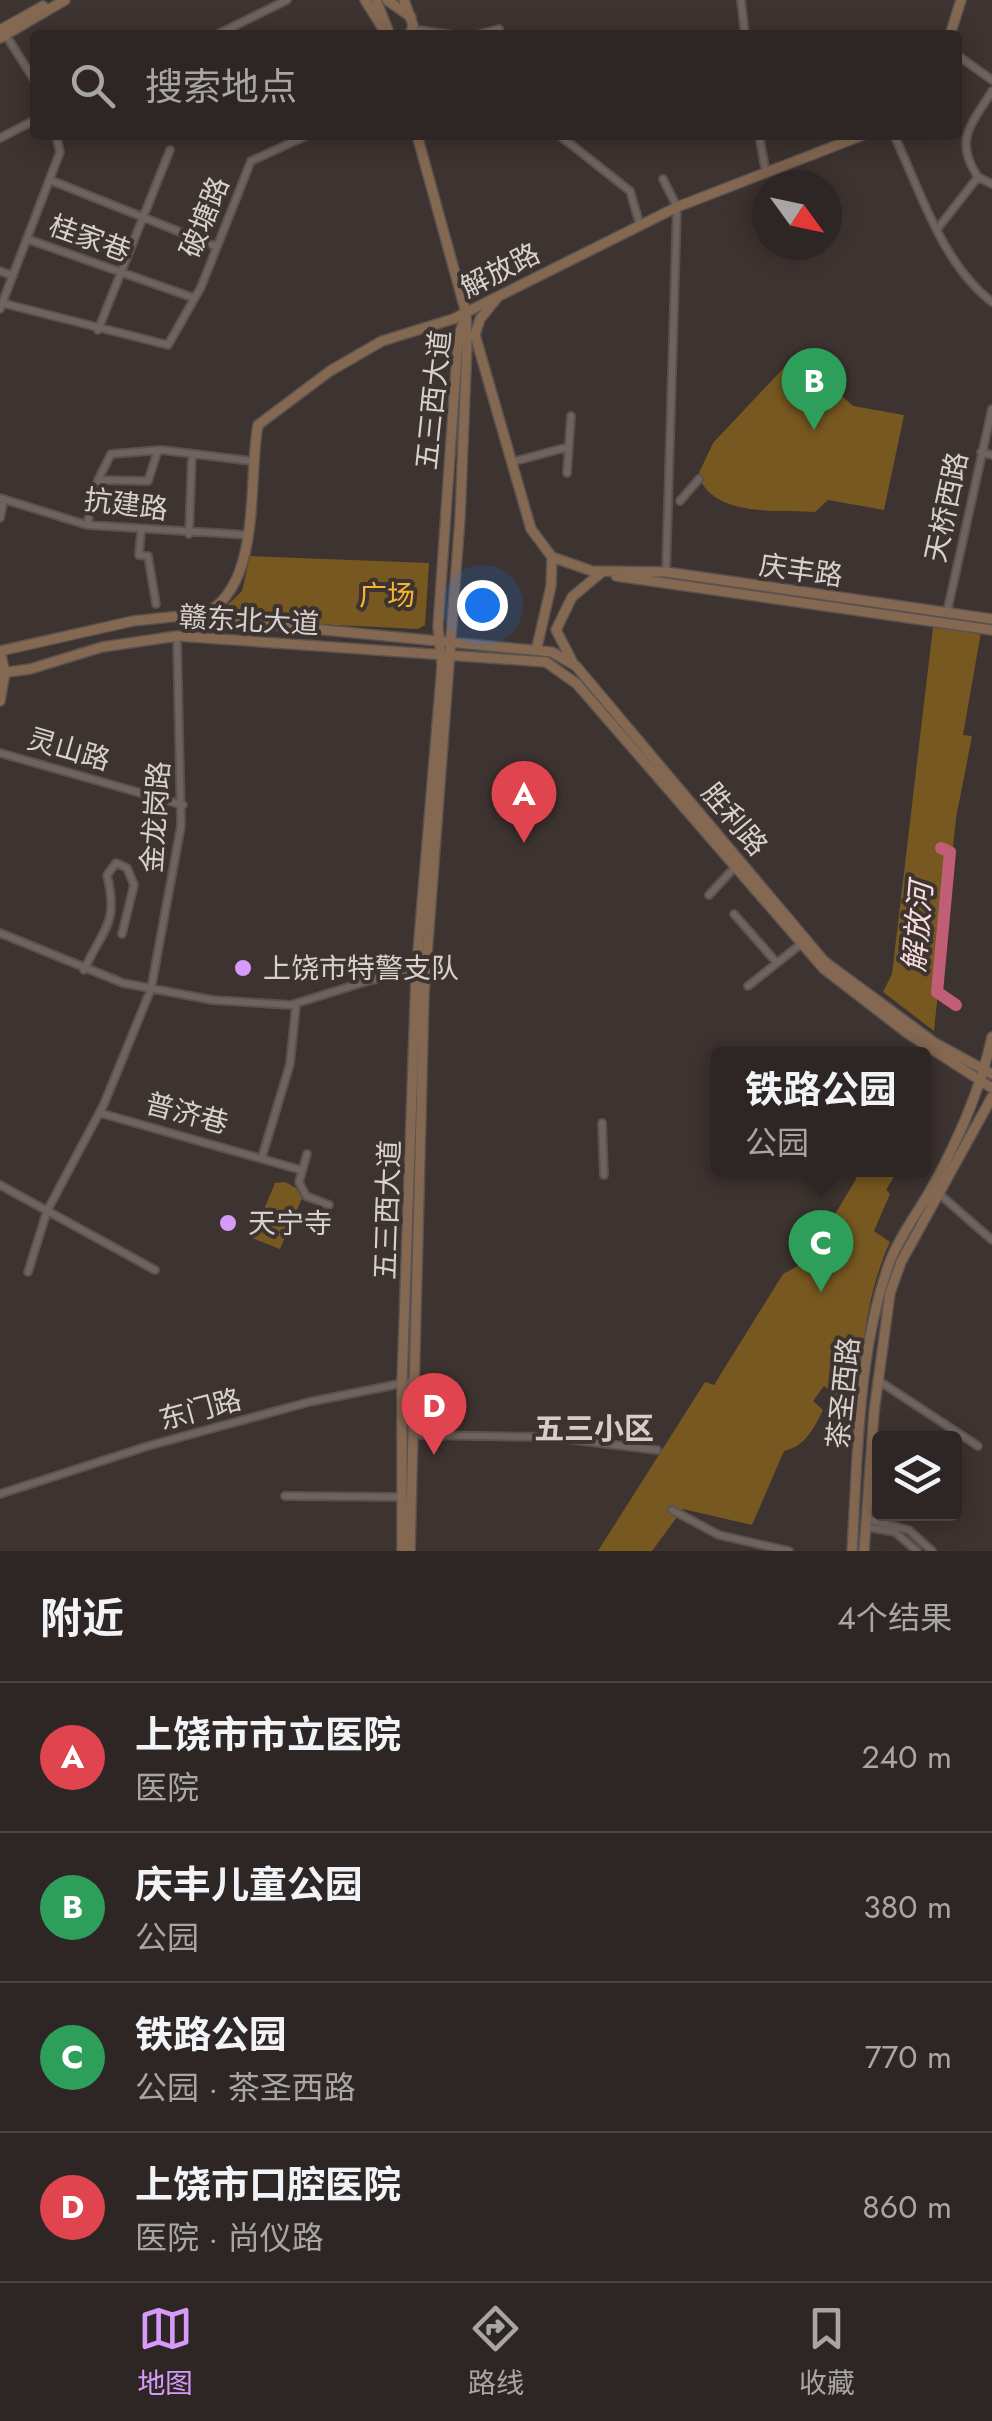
<!DOCTYPE html>
<html lang="zh">
<meta charset="utf-8">
<style>
:root{--surface:#2e2624;--page:#362e2c;--text:#f1f3f6;--muted:#a7a5a6;--line:#494341;--accent:#d69bf9}
body{margin:0;font-family:Jost,"Noto Sans SC",sans-serif;background:var(--page);color:var(--text)}
.controls{position:absolute;right:30px;bottom:30px;display:grid;overflow:hidden;border-radius:10px;box-shadow:0 5px 25px #0003}
.controls button{width:90px;height:90px;display:grid;place-items:center;padding:0;border:0;border-bottom:2px solid var(--line);background:var(--surface);color:var(--text);font:50px sans-serif}
.compass{position:absolute;left:752px;top:170px;width:90px;height:90px;border-radius:50%;background:var(--surface);box-shadow:0 5px 25px #0003;rotate:123deg}
.you{position:absolute;left:482px;top:605px;width:35px;height:35px;margin:-25px;border:8px solid #fff;border-radius:50%;background:#1a73e8;box-shadow:0 0 0 15px #1a73e833}
.badge{display:grid;place-items:center;width:65px;height:65px;border-radius:50%;background:var(--accent);color:#fff;font-size:32px;font-weight:700}
.pin{position:absolute;translate:-50% -82px;filter:drop-shadow(0 2px 5px #0008)}
.pin::after{content:'';position:absolute;top:52px;width:35px;height:30px;background:inherit;clip-path:polygon(0 0,100% 0,50% 100%)}
.popup{position:absolute;left:711px;top:1047px;width:220px;height:130px;box-sizing:border-box;display:grid;place-content:center;border-radius:10px;background:var(--surface);filter:drop-shadow(0 2px 8px #0005);font-size:32px;white-space:nowrap;color:var(--muted)}
.popup b{font-size:38px;color:var(--text)}
.popup::after{content:'';position:absolute;left:50%;top:100%;margin-left:-20px;border:20px solid transparent;border-top-color:var(--surface)}
.list{margin:0;padding:0;list-style:none}
h2{display:flex;justify-content:space-between;align-items:center;height:130px;margin:0;padding:0 40px;font-size:42px}
h2 small{font-size:32px;font-weight:400;color:var(--muted)}
.list li{display:grid;grid-template-columns:65px 1fr auto;gap:30px;align-items:center;box-sizing:border-box;height:150px;padding:0 40px;border-top:2px solid var(--line)}
.list b{display:block;font-size:38px;white-space:nowrap}
.list p{margin:0;font-size:32px;white-space:nowrap;color:var(--muted)}
.list em{font-size:32px;font-style:normal;color:var(--muted)}
.icon{flex:none;width:55px;height:55px;fill:none;stroke:currentColor;stroke-width:2;stroke-linecap:round;stroke-linejoin:round}
.map{position:relative;flex:none;width:992px;height:1551px;overflow:hidden}
.search{position:absolute;background:var(--surface);box-shadow:0 5px 25px #0003;left:30px;right:30px;top:30px;height:110px;display:flex;align-items:center;gap:25px;box-sizing:border-box;padding:0 35px;border-radius:10px;color:var(--muted);font-size:38px}
.sheet{height:730px;background:var(--surface)}
nav{display:flex;justify-content:space-around;align-items:center;box-sizing:border-box;height:140px;border-top:2px solid var(--line);background:var(--surface);font-size:28px;color:var(--muted)}
nav a{display:grid;justify-items:center;gap:5px}
nav .on{color:var(--accent)}
.map>svg:first-child{display:block}
</style>
<div class="map">
<svg width="992" height="1551" viewBox="0 0 992 1551">
<rect width="100%" height="100%" fill="#3d3330"/>
<!-- green -->
<path fill="#775820" d="M793,358H829L831,386L853,406L904,415L884,510L828,500L815,512C775,509 714,518 698,475L713,443Z
M250,556L429,563L425,625L418,629L213,619L242,591Z
M933,627L981,632L963,735L972,736L956,818L934,1031L883,992L892,974Z
M857,1170H898L886,1190L890,1194L874,1231L890,1242C865,1297 863,1351 855,1411L824,1386L813,1401L823,1410C814,1428 805,1447 784,1451L752,1525L683,1509L652,1551H598L705,1382L714,1385L783,1274L807,1261L856,1179Z
M285,1182L296,1188L302,1198L280,1249L252,1238L275,1183Z"/>
<g fill="none" stroke-linecap="round" stroke-linejoin="round">
<!-- river -->
<path stroke="#c05e75" stroke-width="12" d="M941,848L950,852L937,992L956,1005"/>
<!-- street casing -->
<g stroke="#5a524f" stroke-width="10">
<path id="street" d="M741,0L745,35
M412,29L453,35
M5,34L35,81
M216,35L287,0
M477,35L499,29
M957,55L992,80
M559,135L630,191L640,225
M759,135L766,173
M894,135C920,190 942,264 992,302
M0,138L35,120
M978,177L992,184
M663,179L677,207L666,572
M50,180L215,246
M938,228L978,177C953,140 972,124 992,91
M27,239L194,298
M0,271L13,276
M2,303L168,345L201,287L251,161L308,135
M0,309L60,152L56,135
M98,330L170,150
M981,452L992,455
M512,462L568,447
M567,473L571,416
M98,480L148,481L158,450
M0,498L87,525L249,535
M680,501L699,479
M0,518L4,499
M87,525L98,480L111,454L162,450L251,461
M141,532L139,555L148,556L156,604
M189,534L192,454
M947,612L992,409
M0,753L183,805
M709,895L735,867
M734,914L777,963
M0,933L123,983L212,1000L291,1005L371,980L416,975
M84,970C103,928 119,925 107,875L116,863L127,868L134,885L122,934
M748,986L801,944
M100,1113L301,1170
M602,1123L604,1175
M307,1154L299,1182L306,1196L329,1205
M262,1157L290,1064L296,1005
M0,1185L155,1270
M937,1192L992,1240
M28,1272L47,1211L104,1104L151,989L181,826L177,636
M879,1381L978,1446
M413,1435L550,1437L657,1450
M0,1494L148,1446L309,1402L414,1381
M285,1496L402,1497
M672,1510L719,1535L789,1551
M866,1519L909,1530L932,1551
M866,1527L895,1532L917,1551"/>
</g>
<!-- secondary casing -->
<g stroke="#5a524f" stroke-width="12">
<path id="secondary" d="M365,0L387,35
M376,0L390,35
M387,0L411,17
M404,0L413,25L410,35
M0,30L43,6
M950,35L961,0
M0,38L65,0
M497,298L480,319L475,335L531,529L552,557L592,571L666,572L992,619
M616,576L992,630
M198,617C264,592 247,483 258,425L330,371L382,341L453,319L677,207L863,135
M537,647L551,586L552,557
M0,651L133,621L180,616L552,652L576,666L824,961L935,1043L992,1074
M0,651L5,673L0,701
M572,661L556,630L572,597L602,572
M0,673L30,669L102,647L177,636L546,662L577,684L824,969L907,1033L992,1088
M402,1551V1382L416,975L442,666L438,627L458,340L463,322
M410,1551L424,995L460,518L467,344L466,313L417,135
M852,1551C858,1457 857,1354 889,1264C898,1239 916,1215 930,1191C957,1143 980,1091 992,1037
M864,1551L874,1412L890,1293L901,1262L992,1097"/>
</g>
<!-- street -->
<use href="#street" stroke="#6e635f" stroke-width="6"/>
<!-- secondary -->
<use href="#secondary" stroke="#846852" stroke-width="9"/>
</g>
<!-- markers -->
<g fill="#d69bf9" stroke="#3d3330" stroke-width="4">
<circle cx="243" cy="968" r="10"/>
<circle cx="228" cy="1223" r="10"/>
</g>
<g text-anchor="middle" stroke-width="8" stroke-linejoin="round" paint-order="stroke">
<!-- street labels -->
<g font-size="28" fill="#d7d1ce" stroke="#3d3330">
<text transform="translate(204 217) rotate(-68)" y="10">破塘路</text>
<text transform="translate(90 238) rotate(20)" y="10">桂家巷</text>
<text transform="translate(500 270) rotate(-27)" y="10">解放路</text>
<text transform="translate(433 400) rotate(-84)" y="10">五三西大道</text>
<text transform="translate(126 504) rotate(7)" y="10">抗建路</text>
<text transform="translate(946 507) rotate(-78)" y="10">天桥西路</text>
<text transform="translate(801 570) rotate(8)" y="10">庆丰路</text>
<text transform="translate(249 620) rotate(3)" y="10">赣东北大道</text>
<text transform="translate(69 749) rotate(16)" y="10">灵山路</text>
<text transform="translate(155 817) rotate(-86)" y="10">金龙岗路</text>
<text transform="translate(735 819) rotate(50)" y="10">胜利路</text>
<text transform="translate(187 1113) rotate(15)" y="10">普济巷</text>
<text transform="translate(387 1210) rotate(-88)" y="10">五三西大道</text>
<text transform="translate(843 1393) rotate(-84)" y="10">茶圣西路</text>
<text transform="translate(200 1409) rotate(-15)" y="10">东门路</text>
</g>
<!-- park labels -->
<g font-size="28" fill="#f6b32d" stroke="#3d3330">
<text x="387" y="605">广场</text>
</g>
<!-- poi labels -->
<g font-size="28" fill="#d7d1ce" stroke="#3d3330" text-anchor="start">
<text x="263" y="978">上饶市特警支队</text>
<text x="248" y="1233">天宁寺</text>
</g>
<!-- water labels -->
<g font-size="30" font-style="italic" fill="#f6dade" stroke="#3d3330">
<text transform="translate(918 927) rotate(-85)" y="10">解放河</text>
</g>
<!-- neighbourhood labels -->
<g font-size="30" font-weight="bold" fill="#d9cdc8" stroke="#3d3330">
<text x="594" y="1439">五三小区</text>
</g>
</g>
</svg>
<div class="controls">
<button><svg class="icon" aria-label="layers" viewBox="0 0 24 24"><path d="M12 4l9 5-9 5-9-5zM3 14l9 5 9-5"/></svg></button>
</div>
<svg class="compass" viewBox="-18 -18 36 36"><path d="M0-13l5 13h-10z" fill="#e53935"/><path d="M0 13l5-13h-10z" fill="#a7a5a6"/></svg>
<div class="you"></div>
<div class="pin badge" style="left:524px;top:843px;background:#e0444e">A</div>
<div class="pin badge" style="left:814px;top:430px;background:#2e9e5b">B</div>
<div class="pin badge" style="left:821px;top:1292px;background:#2e9e5b">C</div>
<div class="popup"><b>铁路公园</b>公园</div>
<div class="pin badge" style="left:434px;top:1455px;background:#e0444e">D</div>
<div class="search"><svg class="icon" aria-label="search" viewBox="0 0 24 24"><circle cx="10" cy="10" r="6"/><path d="M15 15l6 6"/></svg>搜索地点</div>
</div>
<section class="sheet">
<h2>附近<small>4个结果</small></h2>
<ul class="list">
<li><span class="badge" style="background:#e0444e">A</span><div><b>上饶市市立医院</b><p>医院</p></div><em>240 m</em></li>
<li><span class="badge" style="background:#2e9e5b">B</span><div><b>庆丰儿童公园</b><p>公园</p></div><em>380 m</em></li>
<li><span class="badge" style="background:#2e9e5b">C</span><div><b>铁路公园</b><p>公园 · 茶圣西路</p></div><em>770 m</em></li>
<li><span class="badge" style="background:#e0444e">D</span><div><b>上饶市口腔医院</b><p>医院 · 尚仪路</p></div><em>860 m</em></li>
</ul>
</section>
<nav>
<a class="on"><svg class="icon" aria-label="map" viewBox="0 0 24 24"><path d="M3 6l6-2 6 2 6-2v14l-6 2-6-2-6 2zM9 4v14M15 6v14"/></svg>地图</a>
<a><svg class="icon" aria-label="directions" viewBox="0 0 24 24"><path d="M12 3l9 9-9 9-9-9zM9 14v-3h6M13 9l2 2-2 2"/></svg>路线</a>
<a><svg class="icon" aria-label="saved" viewBox="0 0 24 24"><path d="M7 4h10v16l-5-4-5 4z"/></svg>收藏</a>
</nav>
